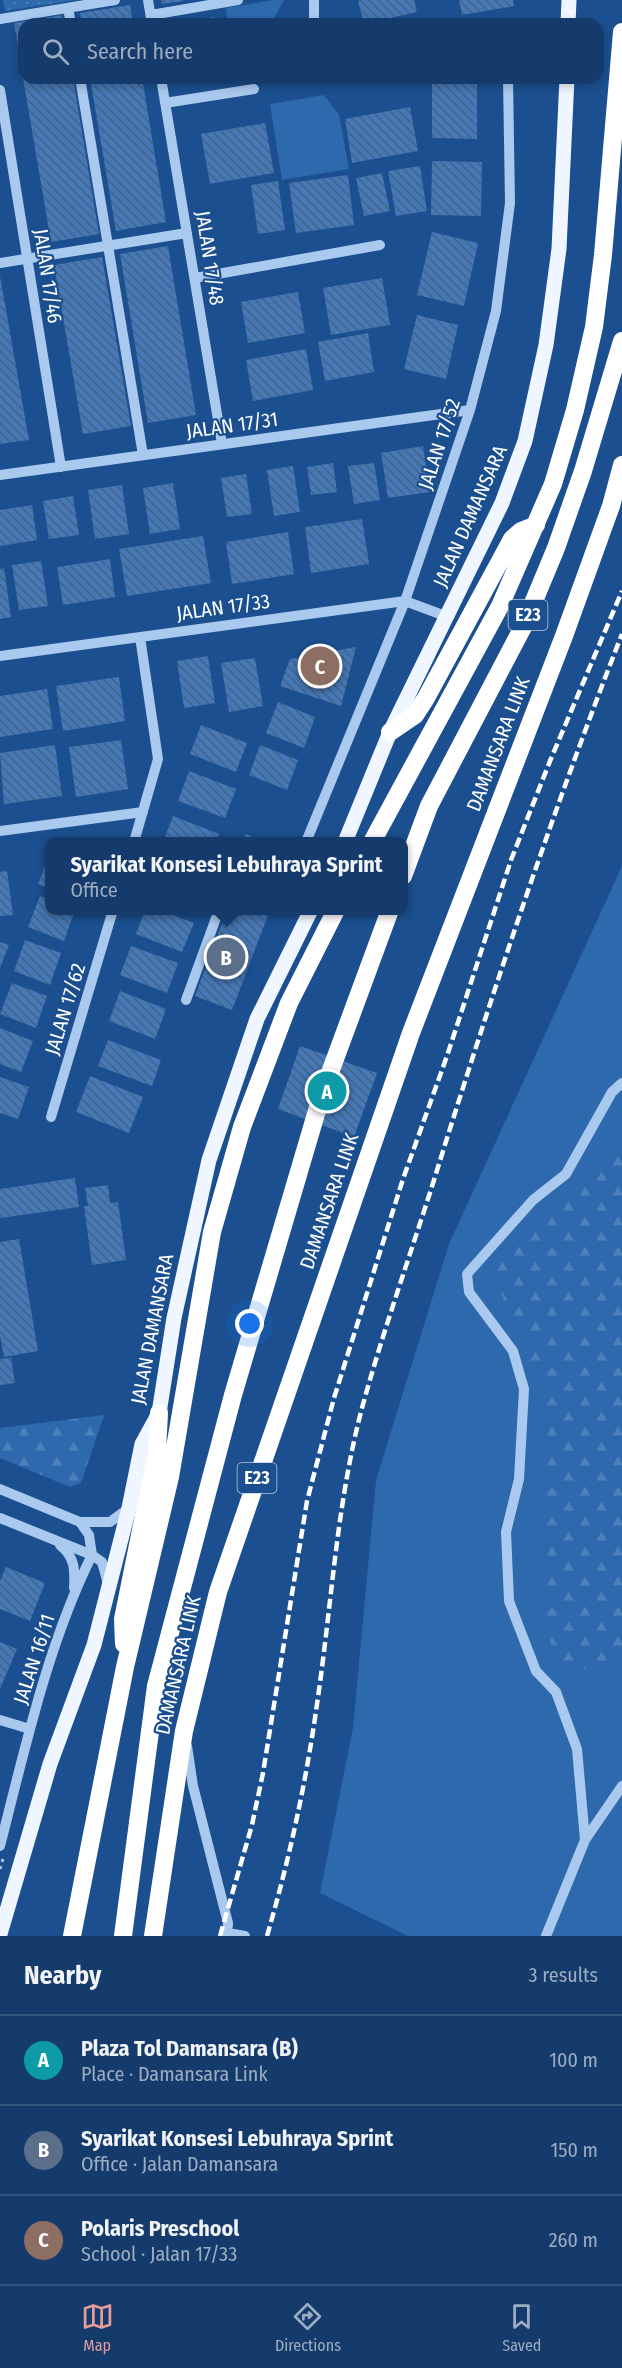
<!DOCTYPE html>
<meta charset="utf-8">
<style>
:root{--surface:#143b6b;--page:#1d4271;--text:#f1f3f6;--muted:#9dadc1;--line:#33557e;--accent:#e69b98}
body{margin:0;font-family:"Fira Sans Condensed",sans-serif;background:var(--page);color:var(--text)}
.you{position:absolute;left:250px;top:1324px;width:21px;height:21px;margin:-15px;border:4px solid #fff;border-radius:50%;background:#1a73e8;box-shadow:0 0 0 9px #1a73e833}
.badge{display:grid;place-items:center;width:39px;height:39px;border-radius:50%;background:var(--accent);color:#fff;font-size:20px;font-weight:700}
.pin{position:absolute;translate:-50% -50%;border:3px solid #fff;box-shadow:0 2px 6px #0006}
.popup{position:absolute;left:45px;top:837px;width:363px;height:78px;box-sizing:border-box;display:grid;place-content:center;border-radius:12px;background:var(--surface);filter:drop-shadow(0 2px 4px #0005);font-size:20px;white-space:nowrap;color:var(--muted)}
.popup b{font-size:22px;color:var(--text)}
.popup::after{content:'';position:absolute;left:50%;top:100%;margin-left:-12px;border:12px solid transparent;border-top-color:var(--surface)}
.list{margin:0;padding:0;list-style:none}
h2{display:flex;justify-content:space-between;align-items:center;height:78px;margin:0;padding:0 24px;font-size:26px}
h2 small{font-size:20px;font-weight:400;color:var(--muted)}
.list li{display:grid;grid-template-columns:39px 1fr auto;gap:18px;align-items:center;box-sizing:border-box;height:90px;padding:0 24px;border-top:2px solid var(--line)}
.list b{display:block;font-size:22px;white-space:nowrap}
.list p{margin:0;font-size:20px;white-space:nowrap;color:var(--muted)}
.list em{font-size:20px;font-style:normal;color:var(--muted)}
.icon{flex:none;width:33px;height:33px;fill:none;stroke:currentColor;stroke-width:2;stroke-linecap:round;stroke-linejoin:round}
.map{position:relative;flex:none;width:622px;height:1936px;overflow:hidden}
.search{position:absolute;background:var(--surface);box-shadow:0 3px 9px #0003;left:18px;right:18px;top:18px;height:66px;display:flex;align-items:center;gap:15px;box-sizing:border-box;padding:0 21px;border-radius:18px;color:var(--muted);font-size:22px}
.sheet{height:348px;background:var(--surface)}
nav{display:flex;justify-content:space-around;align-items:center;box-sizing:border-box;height:84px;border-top:2px solid var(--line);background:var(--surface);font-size:16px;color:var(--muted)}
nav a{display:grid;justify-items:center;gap:3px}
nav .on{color:var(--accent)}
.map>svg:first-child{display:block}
</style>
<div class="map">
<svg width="622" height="1936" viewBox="0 0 622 1936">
<defs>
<pattern id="forest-firs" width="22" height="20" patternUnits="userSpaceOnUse" patternTransform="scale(1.5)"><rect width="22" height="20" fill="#2e69ad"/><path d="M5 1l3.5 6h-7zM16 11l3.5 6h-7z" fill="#4d80b9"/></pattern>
<pattern id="park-dots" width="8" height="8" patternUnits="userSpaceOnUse" patternTransform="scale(1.5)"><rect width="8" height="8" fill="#2e69ad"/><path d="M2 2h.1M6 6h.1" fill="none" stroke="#4d80b9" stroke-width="1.8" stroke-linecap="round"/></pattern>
<pattern id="building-back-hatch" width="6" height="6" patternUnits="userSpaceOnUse" patternTransform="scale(1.5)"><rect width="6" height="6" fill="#4478b7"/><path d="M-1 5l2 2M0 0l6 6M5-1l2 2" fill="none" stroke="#486282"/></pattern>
</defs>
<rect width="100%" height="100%" fill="#1b4f8f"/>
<!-- green -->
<path fill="#2e69ad" d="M274,0H284L271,24H228L226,8Z
M324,95L339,115L349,169L282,180L270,104Z
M622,866V1936H408L320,1893L353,1728L376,1480L449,1244Z"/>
<!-- forest -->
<path fill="url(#forest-firs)" d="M622,1145V1657L568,1675L545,1632L543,1498L546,1399L490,1267Z
M104,1415L81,1483L70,1487L0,1458V1428Z"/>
<!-- park -->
<path fill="url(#park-dots)" d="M3,0H76L5,11Z"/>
<!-- building -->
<path fill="url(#building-back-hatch)" d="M161,0H183V1L162,4Z
M361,0H414L417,12L364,24L358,1Z
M459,0H513L514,6L462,15Z
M130,5L133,24H82L80,13Z
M62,15L64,24H24L23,75L14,23Z
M215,17L216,24H180V23Z
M23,78H73L99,234L51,242Z
M90,78H142L166,222L116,231Z
M432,82L477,83V139L432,138Z
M410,107L418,151L352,163L345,119Z
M265,123L274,173L210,184L201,134Z
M432,161L482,162L481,216L431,215Z
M420,166L427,211L396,216L388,171Z
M382,173L390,211L364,216L356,178Z
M348,175L354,225L296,233L289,183Z
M278,181L285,230L258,234L251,185Z
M432,232L478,243L464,306L417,295Z
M168,246L196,415L148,423L120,254Z
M102,257L131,426L83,434L54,265Z
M0,276L29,440L0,444Z
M382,278L390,325L331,335L323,288Z
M298,292L305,333L248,343L241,302Z
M417,315L458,325L446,379L404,369Z
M368,333L374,372L325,381L318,342Z
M306,349L313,390L253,401L246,360Z
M423,446L430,492L388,498L381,453Z
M333,463L337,492L311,495L307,467Z
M374,463L380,500L354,504L348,466Z
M293,466L300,512L274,516L267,470Z
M246,474L252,514L227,517L221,478Z
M173,483L180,529L150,534L143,488Z
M122,485L129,534L95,539L88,490Z
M73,496L79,535L49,539L43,501Z
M32,505L37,540L0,546V510Z
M362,519L369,564L311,573L305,527Z
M288,532L294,574L232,584L226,542Z
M203,536L211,583L127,596L119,549Z
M110,559L115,597L63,605L57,567Z
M41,561L48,606L19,610L12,565Z
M4,568L11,617L0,619V569Z
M356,647L341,706L280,686L290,659Z
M208,656L215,703L184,708L177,661Z
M255,658L263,706L229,712L221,663Z
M119,677L125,721L63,731L56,686Z
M47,689L53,729L0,737V696Z
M278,702L315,717L304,748L266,733Z
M201,725L247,743L236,772L190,754Z
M121,740L128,789L76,797L69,747Z
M55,745L62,796L4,804L0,753Z
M260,745L298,760L287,790L249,775Z
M189,771L236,789L225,818L178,801Z
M173,816L219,834L216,842H163Z
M246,834L264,841V842H243Z
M49,855V888L38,884Z
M7,871L13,915L0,916V872Z
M40,896L49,899V910H75L64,941L28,927Z
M145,910H160L194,923L182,952L136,934Z
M227,910H270L232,1010L195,996Z
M25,940L61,953L50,985L14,971Z
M0,942L9,945L0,968Z
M131,946L178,963L167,993L120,975Z
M12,983L47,996L36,1028L0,1014Z
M120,991L166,1009L155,1039L109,1021Z
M0,1028L33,1041L21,1072L0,1064Z
M108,1040L161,1060L152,1086L98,1066Z
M300,1046L377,1073L354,1137L278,1109Z
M90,1076L143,1097L129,1133L76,1112Z
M0,1077L29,1087L18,1119L0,1113Z
M75,1178L79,1207L0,1218V1189Z
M108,1185L110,1203L118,1202L126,1260L92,1265L84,1206H88L85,1188Z
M19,1239L38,1351L4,1357L0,1336V1242Z
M11,1358L15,1383L0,1385V1359Z
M6,1567L45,1583L30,1621L0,1609V1581Z
M0,1642L17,1649L0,1689Z"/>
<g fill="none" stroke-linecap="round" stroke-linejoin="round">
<!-- path -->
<path stroke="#a9c9ee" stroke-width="3" stroke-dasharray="3 4.5" stroke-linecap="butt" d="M0,1869L3,1859"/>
<!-- minor -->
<path stroke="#a9c9ee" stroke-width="10" d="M148,0L152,24
M68,8L71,24
M151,15L238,0
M0,19L115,0
M314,24V0
M80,78L143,455
M161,78L222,444
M0,90L61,467
M165,103L254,89
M0,263L187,233
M195,278L380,245
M0,475L470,410
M0,656L405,601L448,617
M0,831L143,812
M134,842L158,759L140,637
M306,842L405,601L470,410L496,311L510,203L508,78
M186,1000L219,910
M51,1117L113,910
M0,1489L80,1522H110L129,1508
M0,1518L92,1555L102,1562L108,1584
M80,1522L89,1535L92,1555
M60,1545C75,1557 75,1570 74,1588
M0,1720L30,1729
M187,1746L193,1786L228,1923L227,1936
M585,1840L622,1786
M0,1846C25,1749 47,1646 92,1555
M228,1933L245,1936
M546,1936L585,1840L577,1749L556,1692L536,1671L509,1601L506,1532L519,1479L524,1389L513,1351L469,1292L467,1274L533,1200L566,1174L612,1092L622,1083"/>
<!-- major -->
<path stroke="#f0f6ff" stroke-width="15" d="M568,24L569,0
M345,842L390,732L502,503L525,441L546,345L559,249L567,78
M0,1934L50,1764L94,1645L129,1508L142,1444L159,1413L174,1318L209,1160L257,1019L311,910"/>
<!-- highway -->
<path stroke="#fff" stroke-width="18" d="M390,732L415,715L426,698L512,539L521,531L536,525
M372,842L500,606L553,484L575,410L594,327L603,255L622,32
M403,876L429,806L524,625L556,548L583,471L622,341
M124,1644L123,1619L157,1451L159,1413
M72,1936L125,1667L170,1477L212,1232L242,1127L289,1003L336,910
M123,1936L156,1686L233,1395L321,1097L390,910
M153,1936L184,1731L218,1592L411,1033L564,636L611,506L622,465"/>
<!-- rail -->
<path stroke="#fff" stroke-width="4.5" stroke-dasharray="10 4.5" stroke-linecap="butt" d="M220,1936L252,1825L263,1773L307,1501L334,1398L403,1179L447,1056L511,860L550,761L622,591
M267,1936C290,1857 307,1778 318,1697C332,1600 337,1502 362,1408C383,1331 410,1256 434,1180C491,996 552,813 622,634"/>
</g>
<g text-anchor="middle" stroke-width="4.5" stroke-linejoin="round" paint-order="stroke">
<!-- shield labels -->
<g fill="#1b4f8f" stroke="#bbcadd" stroke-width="1.5">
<rect x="508.5" y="600" width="39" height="30" rx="4.5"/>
<rect x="237.5" y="1463" width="39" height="30" rx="4.5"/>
</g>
<g font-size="18" font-weight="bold" fill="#fff">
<text x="528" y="621">E23</text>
<text x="257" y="1484">E23</text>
</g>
<!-- street labels -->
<g font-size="20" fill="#fff" stroke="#1b4f8f">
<text transform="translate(210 258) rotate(81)" y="7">JALAN 17/48</text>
<text transform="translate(48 276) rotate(81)" y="7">JALAN 17/46</text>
<text transform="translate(232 425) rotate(-8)" y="7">JALAN 17/31</text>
<text transform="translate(439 444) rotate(-72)" y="7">JALAN 17/52</text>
<text transform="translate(470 516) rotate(-66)" y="7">JALAN DAMANSARA</text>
<text transform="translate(223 607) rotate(-8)" y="7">JALAN 17/33</text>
<text transform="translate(498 744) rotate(-69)" y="7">DAMANSARA LINK</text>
<text transform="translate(65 1009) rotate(-73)" y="7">JALAN 17/62</text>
<text transform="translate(329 1201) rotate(-71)" y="7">DAMANSARA LINK</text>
<text transform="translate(152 1329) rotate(-79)" y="7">JALAN DAMANSARA</text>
<text transform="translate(34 1659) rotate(-72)" y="7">JALAN 16/11</text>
<text transform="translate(178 1665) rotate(-77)" y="7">DAMANSARA LINK</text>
</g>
</g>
</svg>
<div class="you"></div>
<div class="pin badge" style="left:327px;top:1091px;background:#0f9aa8">A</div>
<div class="pin badge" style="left:226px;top:957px;background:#5c6f8a">B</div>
<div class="popup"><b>Syarikat Konsesi Lebuhraya Sprint</b>Office</div>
<div class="pin badge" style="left:320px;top:666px;background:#8d6e63">C</div>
<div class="search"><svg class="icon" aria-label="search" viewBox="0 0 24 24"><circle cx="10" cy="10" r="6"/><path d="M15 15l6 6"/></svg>Search here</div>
</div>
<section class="sheet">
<h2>Nearby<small>3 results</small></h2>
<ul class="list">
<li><span class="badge" style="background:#0f9aa8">A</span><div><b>Plaza Tol Damansara (B)</b><p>Place · Damansara Link</p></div><em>100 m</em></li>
<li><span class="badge" style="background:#5c6f8a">B</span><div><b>Syarikat Konsesi Lebuhraya Sprint</b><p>Office · Jalan Damansara</p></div><em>150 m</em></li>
<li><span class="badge" style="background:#8d6e63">C</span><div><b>Polaris Preschool</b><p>School · Jalan 17/33</p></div><em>260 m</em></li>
</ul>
</section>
<nav>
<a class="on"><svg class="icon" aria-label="map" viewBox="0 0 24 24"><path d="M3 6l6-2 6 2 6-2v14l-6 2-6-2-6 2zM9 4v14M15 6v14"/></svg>Map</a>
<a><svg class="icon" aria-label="directions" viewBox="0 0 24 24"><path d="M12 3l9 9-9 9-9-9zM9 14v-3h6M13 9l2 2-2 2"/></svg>Directions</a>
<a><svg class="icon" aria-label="saved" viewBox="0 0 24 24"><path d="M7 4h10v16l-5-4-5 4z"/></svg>Saved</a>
</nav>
